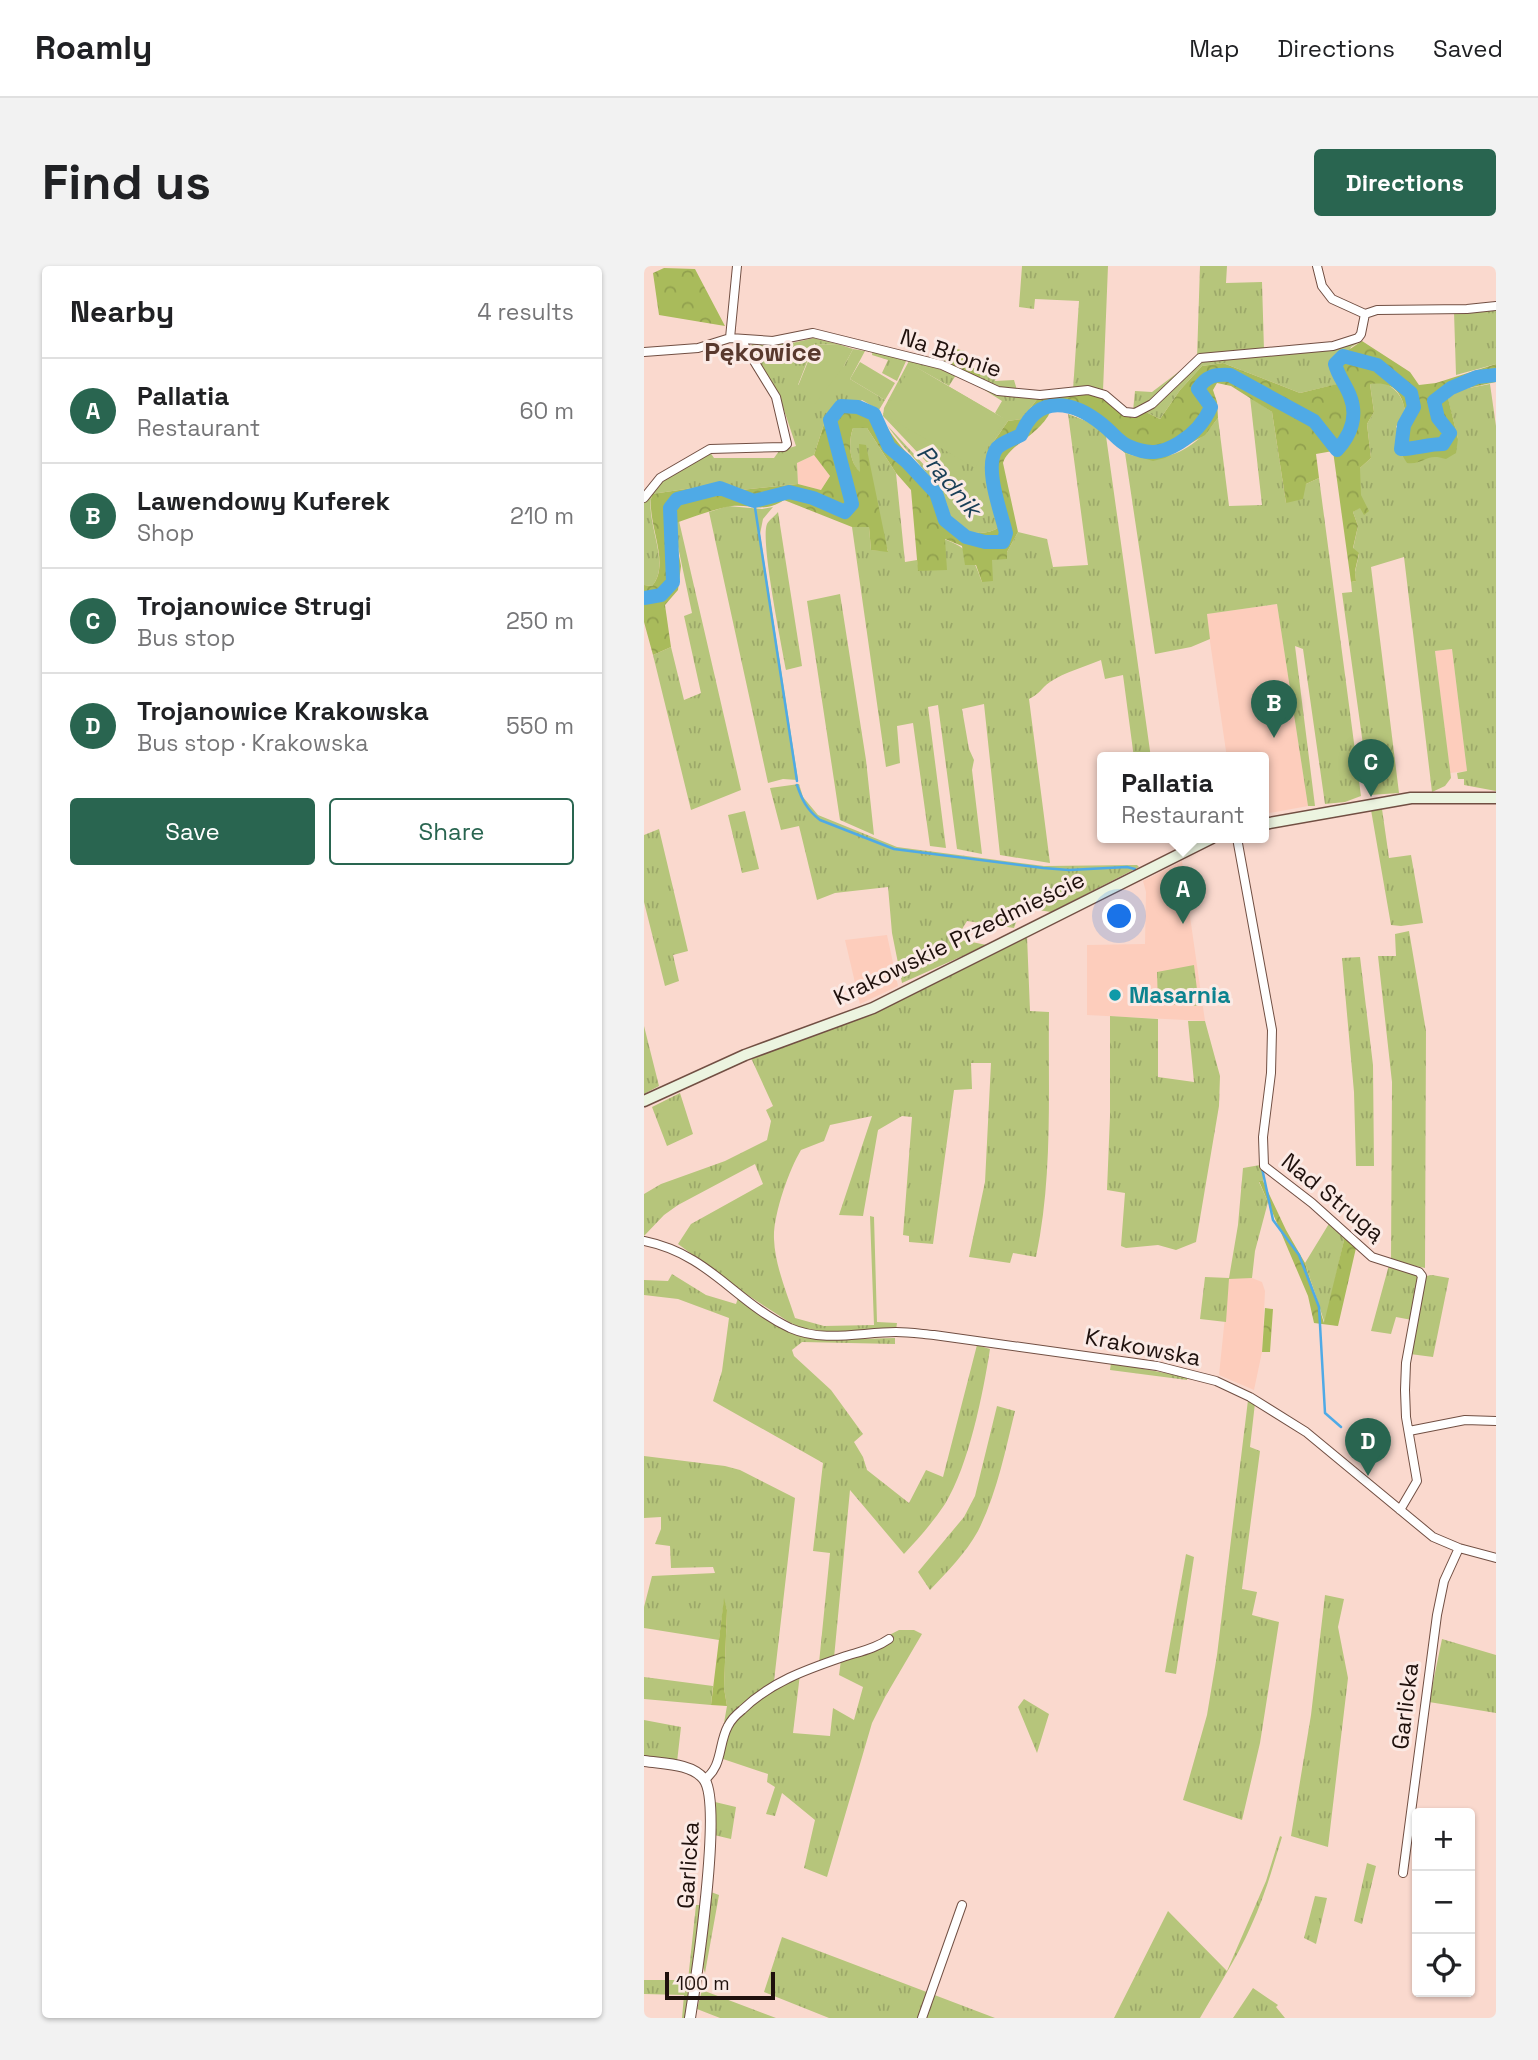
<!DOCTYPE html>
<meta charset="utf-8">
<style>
:root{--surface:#fff;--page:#f2f2f2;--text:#202124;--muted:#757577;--line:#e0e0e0;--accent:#296550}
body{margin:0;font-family:"Space Grotesk",sans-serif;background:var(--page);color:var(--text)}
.controls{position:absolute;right:21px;bottom:21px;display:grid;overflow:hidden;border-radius:7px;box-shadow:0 2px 5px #0004}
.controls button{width:63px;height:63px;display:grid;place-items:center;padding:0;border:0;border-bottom:2px solid var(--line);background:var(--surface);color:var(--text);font:35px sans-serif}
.scale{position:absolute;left:21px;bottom:18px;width:110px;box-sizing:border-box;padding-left:7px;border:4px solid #1f110d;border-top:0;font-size:19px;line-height:24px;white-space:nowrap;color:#1f110d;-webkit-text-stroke:5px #fbeae5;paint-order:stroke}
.you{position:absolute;left:476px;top:651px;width:24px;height:24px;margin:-18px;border:5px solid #fff;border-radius:50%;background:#1a73e8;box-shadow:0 0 0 10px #1a73e833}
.badge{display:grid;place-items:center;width:46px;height:46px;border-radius:50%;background:var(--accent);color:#fff;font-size:23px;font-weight:700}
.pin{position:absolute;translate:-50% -58px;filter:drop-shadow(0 2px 4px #0008)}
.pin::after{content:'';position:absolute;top:37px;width:24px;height:21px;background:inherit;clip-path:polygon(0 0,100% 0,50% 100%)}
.popup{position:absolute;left:453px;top:486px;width:172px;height:91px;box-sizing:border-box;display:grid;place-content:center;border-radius:7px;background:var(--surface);filter:drop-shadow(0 2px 5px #0005);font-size:23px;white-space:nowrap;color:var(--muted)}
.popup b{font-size:26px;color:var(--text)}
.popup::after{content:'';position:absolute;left:50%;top:100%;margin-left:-14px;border:14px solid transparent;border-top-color:var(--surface)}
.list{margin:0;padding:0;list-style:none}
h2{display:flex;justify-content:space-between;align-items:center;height:91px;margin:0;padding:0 28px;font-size:30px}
h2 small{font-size:23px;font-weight:400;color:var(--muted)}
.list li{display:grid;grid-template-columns:46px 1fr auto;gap:21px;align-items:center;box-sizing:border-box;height:105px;padding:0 28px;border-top:2px solid var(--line)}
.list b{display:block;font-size:26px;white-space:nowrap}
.list p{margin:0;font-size:23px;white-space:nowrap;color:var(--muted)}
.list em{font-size:23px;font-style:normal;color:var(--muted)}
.actions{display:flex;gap:14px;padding:21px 28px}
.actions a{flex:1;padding:16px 0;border:2px solid var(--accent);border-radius:7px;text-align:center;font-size:24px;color:var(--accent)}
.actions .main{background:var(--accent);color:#fff}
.icon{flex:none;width:38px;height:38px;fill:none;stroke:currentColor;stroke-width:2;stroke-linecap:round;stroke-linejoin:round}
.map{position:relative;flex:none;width:852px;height:1752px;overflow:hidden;border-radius:7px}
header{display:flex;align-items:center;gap:42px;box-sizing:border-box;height:98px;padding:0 35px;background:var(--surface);border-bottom:2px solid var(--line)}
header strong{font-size:33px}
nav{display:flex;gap:38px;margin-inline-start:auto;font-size:24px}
.intro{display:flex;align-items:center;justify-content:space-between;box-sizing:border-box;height:168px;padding:0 42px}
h1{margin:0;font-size:49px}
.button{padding:18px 32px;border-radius:7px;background:var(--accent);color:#fff;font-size:24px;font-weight:700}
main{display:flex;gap:42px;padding:0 42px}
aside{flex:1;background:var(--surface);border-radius:7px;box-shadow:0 2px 5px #0004}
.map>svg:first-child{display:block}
</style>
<header>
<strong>Roamly</strong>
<nav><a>Map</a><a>Directions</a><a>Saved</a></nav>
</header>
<div class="intro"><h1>Find us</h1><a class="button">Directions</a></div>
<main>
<aside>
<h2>Nearby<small>4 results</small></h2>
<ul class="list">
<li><span class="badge">A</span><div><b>Pallatia</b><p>Restaurant</p></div><em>60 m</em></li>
<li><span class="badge">B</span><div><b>Lawendowy Kuferek</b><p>Shop</p></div><em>210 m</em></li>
<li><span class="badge">C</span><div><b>Trojanowice Strugi</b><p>Bus stop</p></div><em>250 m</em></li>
<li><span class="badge">D</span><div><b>Trojanowice Krakowska</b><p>Bus stop · Krakowska</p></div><em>550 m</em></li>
</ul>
<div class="actions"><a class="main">Save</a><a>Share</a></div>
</aside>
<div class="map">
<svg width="852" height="1752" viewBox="0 0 852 1752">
<defs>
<pattern id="grass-tufts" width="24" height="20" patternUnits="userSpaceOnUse" patternTransform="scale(1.75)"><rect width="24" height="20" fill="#b6c57b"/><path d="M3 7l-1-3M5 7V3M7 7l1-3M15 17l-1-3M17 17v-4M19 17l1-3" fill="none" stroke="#9ca869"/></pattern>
<pattern id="forest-crowns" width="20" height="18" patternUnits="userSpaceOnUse" patternTransform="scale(1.75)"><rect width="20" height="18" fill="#a9bb5b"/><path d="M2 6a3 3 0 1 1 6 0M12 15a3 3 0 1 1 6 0" fill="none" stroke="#91a04e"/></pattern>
</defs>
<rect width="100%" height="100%" fill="#fad9ce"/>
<!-- built -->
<path fill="#fdcdbc" d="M170,189L186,210L177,224L154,218L153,197Z
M633,338L664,540L620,548V492H583L562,348Z
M808,383L823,505L806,507L791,385Z
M538,595L561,755L443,749V679L501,678L502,626L499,615Z
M243,669L254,720L216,738L201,674Z
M585,1012H608L618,1016L621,1025L618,1086L610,1124L575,1109Z"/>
<!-- grass -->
<path fill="url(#grass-tufts)" d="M378,0H464L459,125L429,124L435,35L391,33L390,43L375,41Z
M556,0H583L582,17L618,16L620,84L562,89L507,136L489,145L491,125L508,126L553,92Z
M852,43V98L812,109L810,46Z
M170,72L197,79L170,78L154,119L200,100L209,83L221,85L206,113L241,134L235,144L218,134L180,158L170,189L153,197L154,218L97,224L76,218L8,228C0,256 28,297 8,320L0,319V236L20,213L66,186L70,192H130L135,185L152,180L135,129L107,81L109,77H148Z
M718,75L707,81L694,118L656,127L579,97L558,100L536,124L516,153L502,146L556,95L690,82Z
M229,83L263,93L253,115L238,107L244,94L228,89Z
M266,93L312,109L305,120L268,99L360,153L351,147L358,135L339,123L362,129L394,132L378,153L364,155L344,184V206L355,243L356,261C343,269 327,269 315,260C304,252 306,242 300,232C285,205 260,184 243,159L308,229L310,234L314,236L319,233L318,225L314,223L310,225L239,150L240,142Z
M354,103L351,115L370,114L373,124L354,121L336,113L338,104Z
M739,116C752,123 758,129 761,144L752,161L783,191L791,190L814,173L804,133L809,125L846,118L852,160V525L820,519V513H814L813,507L823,505L808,383L791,385L807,512L801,520L788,526L760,291L727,301L755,527L726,529L698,327L708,326L707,316L712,315L711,306L715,288L709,283L714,260L709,246L716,241V202L727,192L723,158L730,146L726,118Z
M606,131L628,146L642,237L662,218L675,212L717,530L701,536L681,538L659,383L651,380L671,540H664L633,338L563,348L566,373L547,381L511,388L481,187C520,201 550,184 574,152L585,240L618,239Z
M424,148L450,158L462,170L507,492H490L479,409L461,413L457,394C440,401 421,406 406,416C397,422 396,428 385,433L406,597L356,589L340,438L318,443L325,483L330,494L328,504L338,588L313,583L294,439L284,441L302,582L286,580L269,457L253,460L256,497L242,501L208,261H225L227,284L244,285L216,207C205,195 204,177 209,162H223L252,207L261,296L273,294L275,305L300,273C325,282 329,291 338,316L348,294L363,286L374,266L403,273L409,301L444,299Z
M84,240L118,243L129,241L119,253L116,268L154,514L139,513L124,517L65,246Z
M134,246L158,400L142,404C138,381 116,274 123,258C125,254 131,250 134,246Z
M35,255L97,524L47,544L9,389L27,381L40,434L57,427L40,350L48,347L29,257Z
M196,328L222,494L230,569L196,554L163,335Z
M155,518L159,531L174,549L253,581L400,600L493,599L495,601L407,646L394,644L388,639H378L370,662L323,655L312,673L343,679L258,717L248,667L244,621L191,627L173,634L155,560L137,564L126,522Z
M738,543L745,592L767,589L779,657L757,660L747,659L727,544Z
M101,545L115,603L98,607L84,549Z
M15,563L44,685L29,689L35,715L21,720L0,636V569Z
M765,665L782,765L781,1002L747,995L748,816L734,690H752L751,668Z
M383,670L386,745L405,746C404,828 409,910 392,991L369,987L366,997L325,991L341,916L347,797H327L328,823L310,824L289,978L265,976V970L259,969L268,851L258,850L234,864L219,950L195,949L228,850L186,859L180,875L157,884C145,904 129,949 130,973C131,1000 143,1027 151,1052L180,1060L230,1059L226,950L230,951L233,1056L253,1057L252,1064L192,1067L157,1062L145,1056L102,1028L34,978L47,958L119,918L111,898L34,939L20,949L0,970V928L17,918L81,895L123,874L127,855L122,844L129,840L107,792Z
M716,691L729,799L730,900H712L710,826L698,692Z
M550,699L555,740L514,738L513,706Z
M466,750L514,753V811L550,816L544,755H561L576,810L575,840L552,976L532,984L514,979L482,982L477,980L481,927L463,924L466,850Z
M0,760L15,820L0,828Z
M36,827L49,868L23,880L8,841Z
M616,899L619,902V915L615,916L624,936L611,985L608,1012L585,1013L582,1056L556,1053L561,1011L585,1012L594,959L599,902Z
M686,956L701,970L681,1058L661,997Z
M745,999L773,1008L776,1014L768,1054L752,1051L747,1068L727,1065Z
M28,1008L62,1029L92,1038L94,1032L153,1069L177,1074L251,1072V1078L158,1076L148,1084L150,1090L187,1124L219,1168L210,1176L219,1191L223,1204L265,1237L282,1204L299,1211L333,1079L346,1083C339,1128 325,1199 301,1238C289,1256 275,1272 260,1288L206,1224L190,1392L175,1397L186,1287L169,1285L179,1197L69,1135L78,1105L85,1052L34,1033L0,1029V1014L24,1015Z
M788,1009L805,1012L789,1091L766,1088L782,1010Z
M467,1097L543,1111V1114L466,1104Z
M604,1134L611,1137L606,1181L616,1185L598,1323L613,1326L608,1349L635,1356L616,1477L598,1554L539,1534L563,1449L573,1389Z
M353,1140L371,1145C361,1186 353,1227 334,1265C322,1287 303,1306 286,1324L274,1306L320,1251L331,1230Z
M0,1190L81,1200L96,1204L151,1232L130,1415L100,1437L80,1457L83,1440L80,1422L83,1344L80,1335L75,1374L0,1362V1341L8,1310L71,1307L69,1301L27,1302L26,1280L11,1278L17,1263V1251L0,1252Z
M542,1288L550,1291L532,1408L521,1406Z
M681,1329L700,1333L694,1361L704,1412L684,1581L647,1570L667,1449Z
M255,1364H270L278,1368L241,1431L228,1457L183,1611L160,1602L171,1554L138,1527L131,1550L122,1548L131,1521L123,1516L124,1508L79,1493C80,1484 81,1474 84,1466C91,1442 136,1419 156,1408L149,1467L186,1470L189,1442L210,1454L219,1421L195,1409L197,1394Z
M798,1373L852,1389V1447L785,1436Z
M0,1411L69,1420L67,1439L0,1433Z
M380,1433L405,1448L393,1487L374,1441Z
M0,1454L37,1461L33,1496L0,1491Z
M71,1536L92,1541L87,1573L70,1569Z
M636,1570L638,1571C629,1601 620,1632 607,1660C593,1692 573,1722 556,1752H470L524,1645L583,1705L622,1615Z
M723,1597L732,1600L718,1658L710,1655Z
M67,1626L75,1629L61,1707L59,1701Z
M671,1630L683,1632L672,1678L660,1672Z
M52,1639H58L43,1752H38L40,1729L0,1728V1714H44Z
M138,1671L351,1752H185L120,1726Z
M609,1722L634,1739L632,1741L641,1752H589Z
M58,1724L132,1752H76L53,1743Z"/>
<!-- forest -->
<path fill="url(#forest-crowns)" d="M20,2L51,3L81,60L15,49L9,7Z
M718,75L766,106L775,119L792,117L852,98V116L810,125L804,132L814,173L812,187L802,193C781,186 781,199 763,197C750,176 750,166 761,144C757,124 747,115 726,118L730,146L723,158L727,192L716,202L717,229L725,245L720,249L716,242L709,246L714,260L709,282L715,287L711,305L712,315L707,316L689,185L672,188L675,212L662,218L659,233L642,237L628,146L587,120L573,117L569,124L573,136L574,152L561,169L521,192L509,195L481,187L450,158L418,144H407C397,169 365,178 359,197L374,266L363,286V293L348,294L349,315L338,316L332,299H321L318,280L301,273L303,304L274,305L267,224L252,207L223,162H209C204,176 205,196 216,206L215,178L222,179L244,286L227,284L225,261H208L140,234C117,249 105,236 82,241C64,245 46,252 29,258L37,300L34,324L21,339L27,381L9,389L0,356V319L8,320C28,297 1,255 8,228L76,218L97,224L154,218L177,224L186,210L170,189L180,158L190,139C209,131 218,134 235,144C239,167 286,209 300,232C306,242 304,252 315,260C327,269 343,269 356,261L355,243L344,206V184L364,155L378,153L394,132C411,129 440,123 457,131C471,138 471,147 490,152L502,146L516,153L536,124L558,100L579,97L656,127L693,118L688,95Z
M300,80L321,85V100L338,104L336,113L300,96Z
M615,915H619L642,964L661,997L680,1057L701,970L712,982L694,1060L670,1057L664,1030Z
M621,1042L629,1043L626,1086H618Z
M80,1332L83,1344L80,1422L83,1440L67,1439Z"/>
<!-- park -->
<path fill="#b6c57b" d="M171,78L197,79L209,83L200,100L171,138L154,120Z
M216,96L251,117L241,134L206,113Z
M268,99L361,153L331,202L239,148Z"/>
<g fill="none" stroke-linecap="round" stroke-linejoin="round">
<!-- stream -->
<path stroke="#4faae6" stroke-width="2.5" d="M110,235L153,515
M153,519C158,534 163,544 176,554L250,583L399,602L425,604L483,601L491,603
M618,902L629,954L655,989L675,1041L681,1147L697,1161"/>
<!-- river -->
<path stroke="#4faae6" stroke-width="14" d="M0,332L17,329L29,316L26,242L33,233L76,222L110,235L145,226L169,232L201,246L208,238L186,154L197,140L214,141L230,148L245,181L262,195L292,227L301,254L322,271L341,276H359L362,267C357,246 339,200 353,182C359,176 369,173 377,169C393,127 430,135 459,159C468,166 475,176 484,180C504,189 517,188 535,177C550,168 560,157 567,141L554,123C562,110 571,108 586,109L670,155L693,184C707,169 714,150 706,130C702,119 694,110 691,98L699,90L733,99L767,127L770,141L760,159L757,183C771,183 784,178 799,178L806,167L794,152L790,135L807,122L833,111L852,109"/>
<!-- minor casing -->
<g stroke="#714f43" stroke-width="10">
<path id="minor" d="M673,0L678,20L688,33L721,48
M721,48L733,44L823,43L852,40
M86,72L93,0
M0,86L54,82L86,72L129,75L169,67L298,99L354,125L396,129L444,124L461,129L481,146L491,147L508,138L556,92L689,80L714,72L717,68L721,48
M0,232L16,212L66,183L140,181L143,178L132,131L97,74
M593,572L628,764L627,807L619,871L620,900L668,937L728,991L775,1006L778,1010L762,1097L761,1124L762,1151L773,1215L756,1244
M0,975C65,988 91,1036 146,1062C180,1077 217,1066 252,1066C265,1066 278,1068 290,1069L513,1100L572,1115L606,1131L662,1166L789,1271L815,1282L852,1292
M765,1165L821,1154L852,1155
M60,1514C79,1501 74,1478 84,1460C87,1454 93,1448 98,1444C127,1416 161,1404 199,1391C214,1386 231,1383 245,1373
M759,1607L793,1349L800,1315L815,1282
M278,1752L318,1639"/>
</g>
<!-- tertiary casing -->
<g stroke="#714f43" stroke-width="12">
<path id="tertiary" d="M0,1495C19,1498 47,1497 60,1513C79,1538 52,1714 46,1752"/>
</g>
<!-- secondary casing -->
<g stroke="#714f43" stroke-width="13">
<path id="secondary" d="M620,558L767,532H852
M0,835L101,789L229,742L568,572"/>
</g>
<!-- minor -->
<use href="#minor" stroke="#fff" stroke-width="8"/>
<!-- tertiary -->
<use href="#tertiary" stroke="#fff" stroke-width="10"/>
<!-- secondary -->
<use href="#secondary" stroke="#ecf4e0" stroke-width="10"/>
</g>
<!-- markers -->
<circle fill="#0f9aa8" stroke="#fbeae5" stroke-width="2.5" cx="471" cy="729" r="7"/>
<g text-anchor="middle" stroke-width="6" stroke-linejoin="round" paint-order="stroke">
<!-- street labels -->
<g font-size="23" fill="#1f110d" stroke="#fbeae5">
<text transform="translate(307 87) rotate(19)" y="8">Na Błonie</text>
<text transform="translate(315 672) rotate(-26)" y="8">Krakowskie Przedmieście</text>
<text transform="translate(689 931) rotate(39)" y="8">Nad Strugą</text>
<text transform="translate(499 1081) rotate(11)" y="8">Krakowska</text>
<text transform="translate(761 1440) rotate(-83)" y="8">Garlicka</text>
<text transform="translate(44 1599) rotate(-86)" y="8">Garlicka</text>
</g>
<!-- culture labels -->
<g font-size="23" font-weight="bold" fill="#0d838f" stroke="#fbeae5" text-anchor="start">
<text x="485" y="737">Masarnia</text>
</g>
<!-- water labels -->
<g font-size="24" font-style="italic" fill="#183e57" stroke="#fbeae5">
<text transform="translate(305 215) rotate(50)" y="8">Prądnik</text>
</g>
<!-- quarter labels -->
<g font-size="26" font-weight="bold" fill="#59392e" stroke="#fbeae5">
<text x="119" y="95">Pękowice</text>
</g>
</g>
</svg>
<div class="controls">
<button>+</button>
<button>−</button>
<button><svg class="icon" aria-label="locate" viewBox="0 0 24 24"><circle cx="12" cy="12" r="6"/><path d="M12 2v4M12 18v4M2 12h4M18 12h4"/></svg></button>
</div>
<div class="scale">100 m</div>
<div class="you"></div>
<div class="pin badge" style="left:539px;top:658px">A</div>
<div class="popup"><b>Pallatia</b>Restaurant</div>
<div class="pin badge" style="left:630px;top:472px">B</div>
<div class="pin badge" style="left:727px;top:531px">C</div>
<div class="pin badge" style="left:724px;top:1210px">D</div>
</div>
</main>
